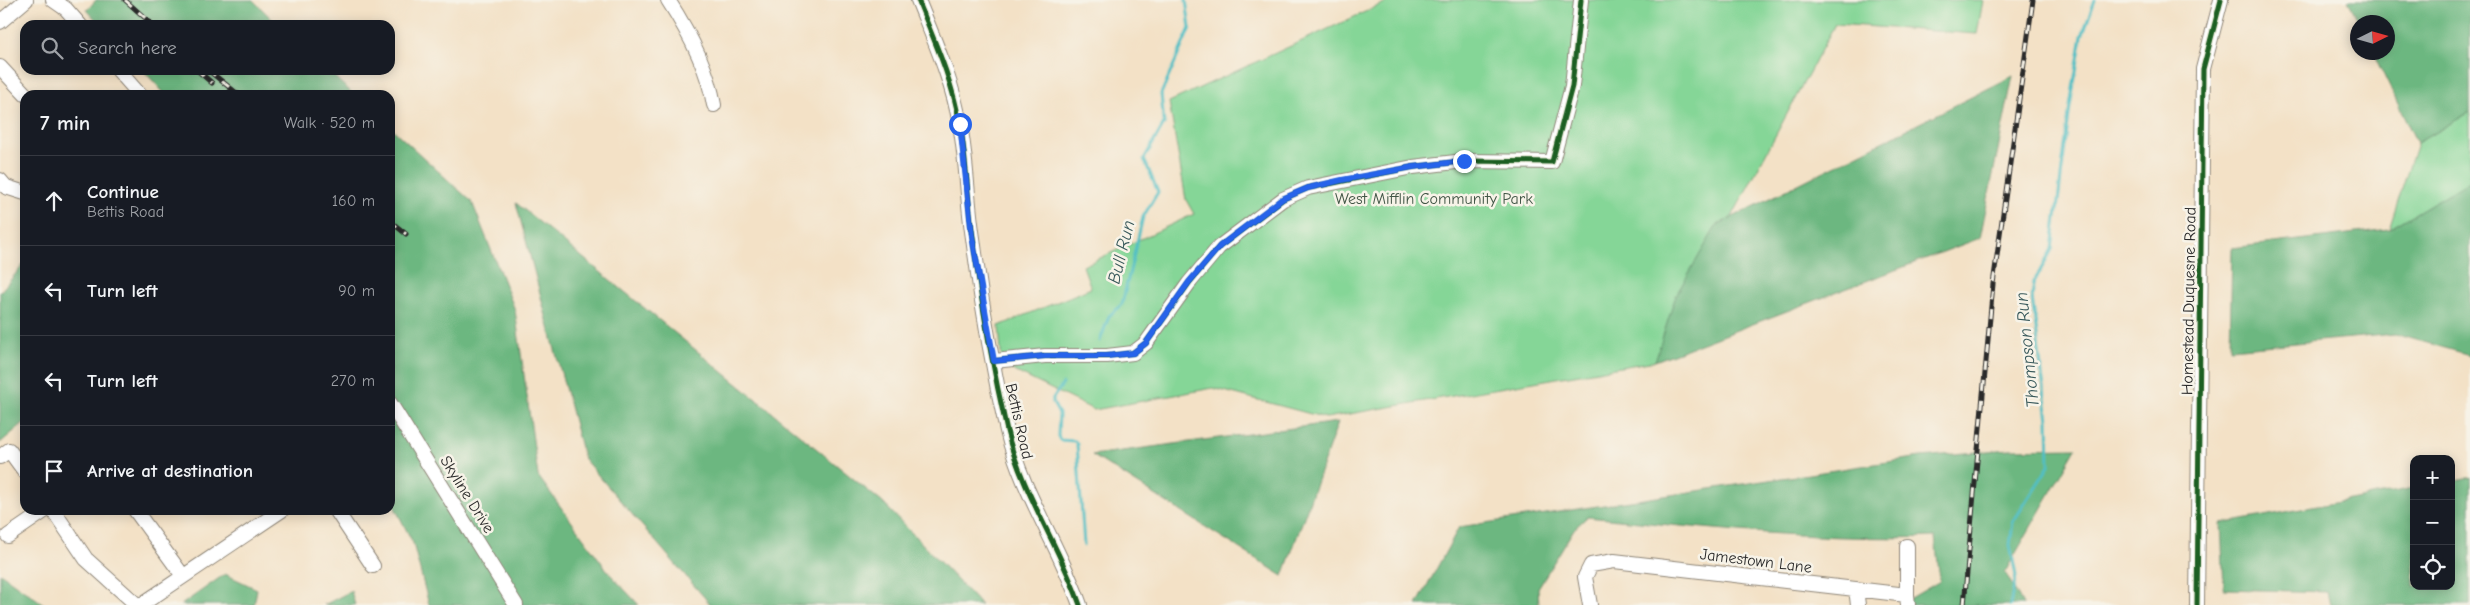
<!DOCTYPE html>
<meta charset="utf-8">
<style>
:root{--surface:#171b24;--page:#242831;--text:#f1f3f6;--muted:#9ea1a6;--line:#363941}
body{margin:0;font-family:"Comic Neue",sans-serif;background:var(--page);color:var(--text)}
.controls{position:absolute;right:15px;bottom:15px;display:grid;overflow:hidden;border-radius:10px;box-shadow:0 2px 12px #0003}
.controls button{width:45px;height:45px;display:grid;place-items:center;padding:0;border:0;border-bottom:1px solid var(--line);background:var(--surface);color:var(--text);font:25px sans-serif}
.compass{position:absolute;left:2350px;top:15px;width:45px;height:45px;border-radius:50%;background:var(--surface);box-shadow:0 2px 12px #0003;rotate:85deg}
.stop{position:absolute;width:15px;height:15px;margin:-11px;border:4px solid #2563eb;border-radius:50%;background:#fff}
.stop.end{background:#2563eb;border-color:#fff;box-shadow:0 1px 5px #0008}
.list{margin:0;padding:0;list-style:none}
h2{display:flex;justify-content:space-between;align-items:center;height:65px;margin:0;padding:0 20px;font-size:21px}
h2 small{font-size:16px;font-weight:400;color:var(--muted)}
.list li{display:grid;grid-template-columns:32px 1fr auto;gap:15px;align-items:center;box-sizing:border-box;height:90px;padding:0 20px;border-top:1px solid var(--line)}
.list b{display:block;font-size:19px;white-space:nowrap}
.list p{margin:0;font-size:16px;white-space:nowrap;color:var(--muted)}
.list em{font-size:16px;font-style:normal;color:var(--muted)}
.icon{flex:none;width:28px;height:28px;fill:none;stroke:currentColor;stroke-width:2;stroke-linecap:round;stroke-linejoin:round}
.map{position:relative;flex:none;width:2470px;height:605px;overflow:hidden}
.search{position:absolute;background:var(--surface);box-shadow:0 2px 12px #0003;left:20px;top:20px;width:375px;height:55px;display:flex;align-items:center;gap:12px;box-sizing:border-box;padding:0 18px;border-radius:15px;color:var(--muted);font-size:19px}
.panel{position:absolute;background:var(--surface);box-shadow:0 2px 12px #0003;left:20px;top:90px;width:375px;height:425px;border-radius:15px}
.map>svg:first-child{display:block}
</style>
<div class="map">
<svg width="2470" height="605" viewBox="0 0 2470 605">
<rect width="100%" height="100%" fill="#f7f3e8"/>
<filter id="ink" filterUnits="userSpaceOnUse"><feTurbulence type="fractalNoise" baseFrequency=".02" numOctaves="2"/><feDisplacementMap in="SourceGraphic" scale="10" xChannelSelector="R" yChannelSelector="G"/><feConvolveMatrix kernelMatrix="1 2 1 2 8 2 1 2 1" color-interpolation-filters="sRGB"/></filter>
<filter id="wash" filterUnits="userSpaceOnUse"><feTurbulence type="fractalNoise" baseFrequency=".0096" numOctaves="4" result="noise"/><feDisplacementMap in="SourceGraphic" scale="20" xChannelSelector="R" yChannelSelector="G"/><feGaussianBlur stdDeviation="1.12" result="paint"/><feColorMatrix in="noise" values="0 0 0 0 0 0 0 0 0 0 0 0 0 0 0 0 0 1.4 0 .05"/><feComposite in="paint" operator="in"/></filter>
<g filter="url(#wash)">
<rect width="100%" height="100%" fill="#f3e1c6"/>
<!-- green -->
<path fill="#85d697" stroke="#588061" d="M1391,0H1983L1977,34L1835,24L1655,361L1326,418L1213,388L1094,410L1002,365L999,326L1091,288L1083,266L1194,214L1186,200L1169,102Z
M2470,112V181L2389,229L2417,143Z"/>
<!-- forest -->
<path fill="#6cb780" stroke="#4c7156" d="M96,0H253L278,25H101L87,10Z
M2348,0H2470V112L2417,143L2373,53L2388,52V22H2359Z
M143,70H327L354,95H166Z
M2013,76L1980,238L1655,361L1676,295L1717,225Z
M390,127L472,202L515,310L538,476L610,574L639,605H429L413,543L390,498Z
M2470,181V355L2395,334L2230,349L2232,248L2389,229Z
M516,203L883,503L981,605H711L584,459Z
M25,263V422L0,443V292Z
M1338,422L1283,576L1092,455Z
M2076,448L2005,572L2023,605H1899L1940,581L1935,537C1818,541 1703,528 1587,517L1574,529L1538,588L1539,605H1417L1459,527L1921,457L2010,449Z
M2470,477V605H2330L2327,592L2224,589L2221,524L2414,488V586H2451V481Z
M0,573L45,605H0Z
M225,574L257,589L254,605H181Z
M351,591L355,605H324Z"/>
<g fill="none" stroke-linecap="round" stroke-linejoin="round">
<!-- stream -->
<path stroke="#51bfc5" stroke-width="3" d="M1100,341L1109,316L1122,304L1143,217L1158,192L1144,159L1164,124L1161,94L1190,28L1186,0
M1063,384L1053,398V403L1059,414L1058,436L1060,440L1075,441L1077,444L1084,545
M2010,605L2016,576L2010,545L2013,522L2049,466L2048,420L2032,298L2034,282L2052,249L2070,106L2082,36L2095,0"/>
</g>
</g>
<g filter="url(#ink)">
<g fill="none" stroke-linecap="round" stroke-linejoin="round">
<!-- minor casing -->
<g stroke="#8f8678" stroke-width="16">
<path id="minor" d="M53,0L66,9L80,25
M668,0C688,31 708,68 714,105
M918,0C934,40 953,82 960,125C967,162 967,200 973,238C981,300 993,370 1007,431C1022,493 1059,545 1080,605
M0,22L26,0
M0,67L26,95
M118,70L140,95
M0,180L6,187L25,193
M994,361L1045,356H1107L1133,353L1146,343L1189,283L1219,247L1283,199L1308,188L1413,167L1464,161L1552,162L1572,86L1581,0
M390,403L516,605
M0,457L9,450L25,472
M53,510L86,559L137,605
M135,510L183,576
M336,510L373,566
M8,536L46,510
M1907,546V595
M1856,589L1858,605
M141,605L282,510
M1590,605L1585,577L1591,565L1614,561L1907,595L1908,605
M2197,605L2203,69L2221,0"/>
</g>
<!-- minor -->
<use href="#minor" stroke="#fff" stroke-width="14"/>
<!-- rail casing -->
<g stroke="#2b2b2b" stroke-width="5">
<path id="rail" d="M125,0L153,25
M197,70L212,83
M208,70L239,95
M390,221L406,234
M1964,605L1993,284L2033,0"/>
</g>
<!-- rail -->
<use href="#rail" stroke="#f7f3e8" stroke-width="3" stroke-dasharray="9" stroke-linecap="butt"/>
<!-- cycleway casing -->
<g stroke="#f7f3e8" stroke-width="8">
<path id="cycleway" d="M918,0C934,40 953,82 960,125C967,162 967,200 973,238C981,300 993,370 1007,431C1022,493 1059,545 1080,605
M994,361L1045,356H1107L1133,353L1146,343L1189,283L1219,247L1283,199L1308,188L1413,167L1464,161L1552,162L1572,86L1581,0
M2197,605L2203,69L2221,0"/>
</g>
<!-- cycleway -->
<use href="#cycleway" stroke="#1b5e20" stroke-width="5"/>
</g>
</g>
<g fill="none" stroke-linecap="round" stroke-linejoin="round" filter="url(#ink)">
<!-- route -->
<path stroke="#2563eb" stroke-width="6" d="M960,124L972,236L994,361L1045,356H1107L1133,353L1146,343L1189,282L1220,246L1282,199L1308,188L1342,180L1413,167L1464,161"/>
</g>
<g text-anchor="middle" stroke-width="5" stroke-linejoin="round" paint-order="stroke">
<!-- park labels -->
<g font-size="16" fill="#425646" stroke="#f7f3e8">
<text x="1434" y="204">West Mifflin Community Park</text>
</g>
<!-- street labels -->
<g font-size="16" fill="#2b2b2b" stroke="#f7f3e8">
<text transform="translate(2188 301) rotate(-89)" y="6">Homestead Duquesne Road</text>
<text transform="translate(1020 421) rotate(77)" y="6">Bettis Road</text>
<text transform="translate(468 494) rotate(58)" y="6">Skyline Drive</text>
<text transform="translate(1756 560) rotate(7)" y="6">Jamestown Lane</text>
</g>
<!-- water labels -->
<g font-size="18" font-style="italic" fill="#365759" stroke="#f7f3e8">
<text transform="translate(1121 252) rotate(-76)" y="6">Bull Run</text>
<text transform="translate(2027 350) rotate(-96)" y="6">Thompson Run</text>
</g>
</g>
</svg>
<div class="controls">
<button>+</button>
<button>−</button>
<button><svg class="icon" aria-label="locate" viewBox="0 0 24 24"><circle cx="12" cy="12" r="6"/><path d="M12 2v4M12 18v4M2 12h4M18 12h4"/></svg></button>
</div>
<svg class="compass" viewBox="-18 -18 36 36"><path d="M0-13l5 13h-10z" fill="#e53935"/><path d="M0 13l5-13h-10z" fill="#9ea1a6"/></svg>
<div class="stop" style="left:960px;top:124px"></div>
<div class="stop end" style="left:1464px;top:161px"></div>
<div class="search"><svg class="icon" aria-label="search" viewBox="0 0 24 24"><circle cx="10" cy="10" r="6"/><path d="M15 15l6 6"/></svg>Search here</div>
<section class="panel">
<h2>7 min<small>Walk · 520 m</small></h2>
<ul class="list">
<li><svg class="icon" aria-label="ahead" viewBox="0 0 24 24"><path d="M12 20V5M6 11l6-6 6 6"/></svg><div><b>Continue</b><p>Bettis Road</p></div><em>160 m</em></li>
<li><svg class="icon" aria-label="left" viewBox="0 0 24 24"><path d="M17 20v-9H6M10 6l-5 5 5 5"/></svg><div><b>Turn left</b></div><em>90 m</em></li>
<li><svg class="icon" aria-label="left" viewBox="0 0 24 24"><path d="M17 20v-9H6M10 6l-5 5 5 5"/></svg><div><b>Turn left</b></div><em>270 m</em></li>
<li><svg class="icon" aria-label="arrive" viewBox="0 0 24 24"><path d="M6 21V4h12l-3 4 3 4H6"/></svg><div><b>Arrive at destination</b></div></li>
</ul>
</section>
</div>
